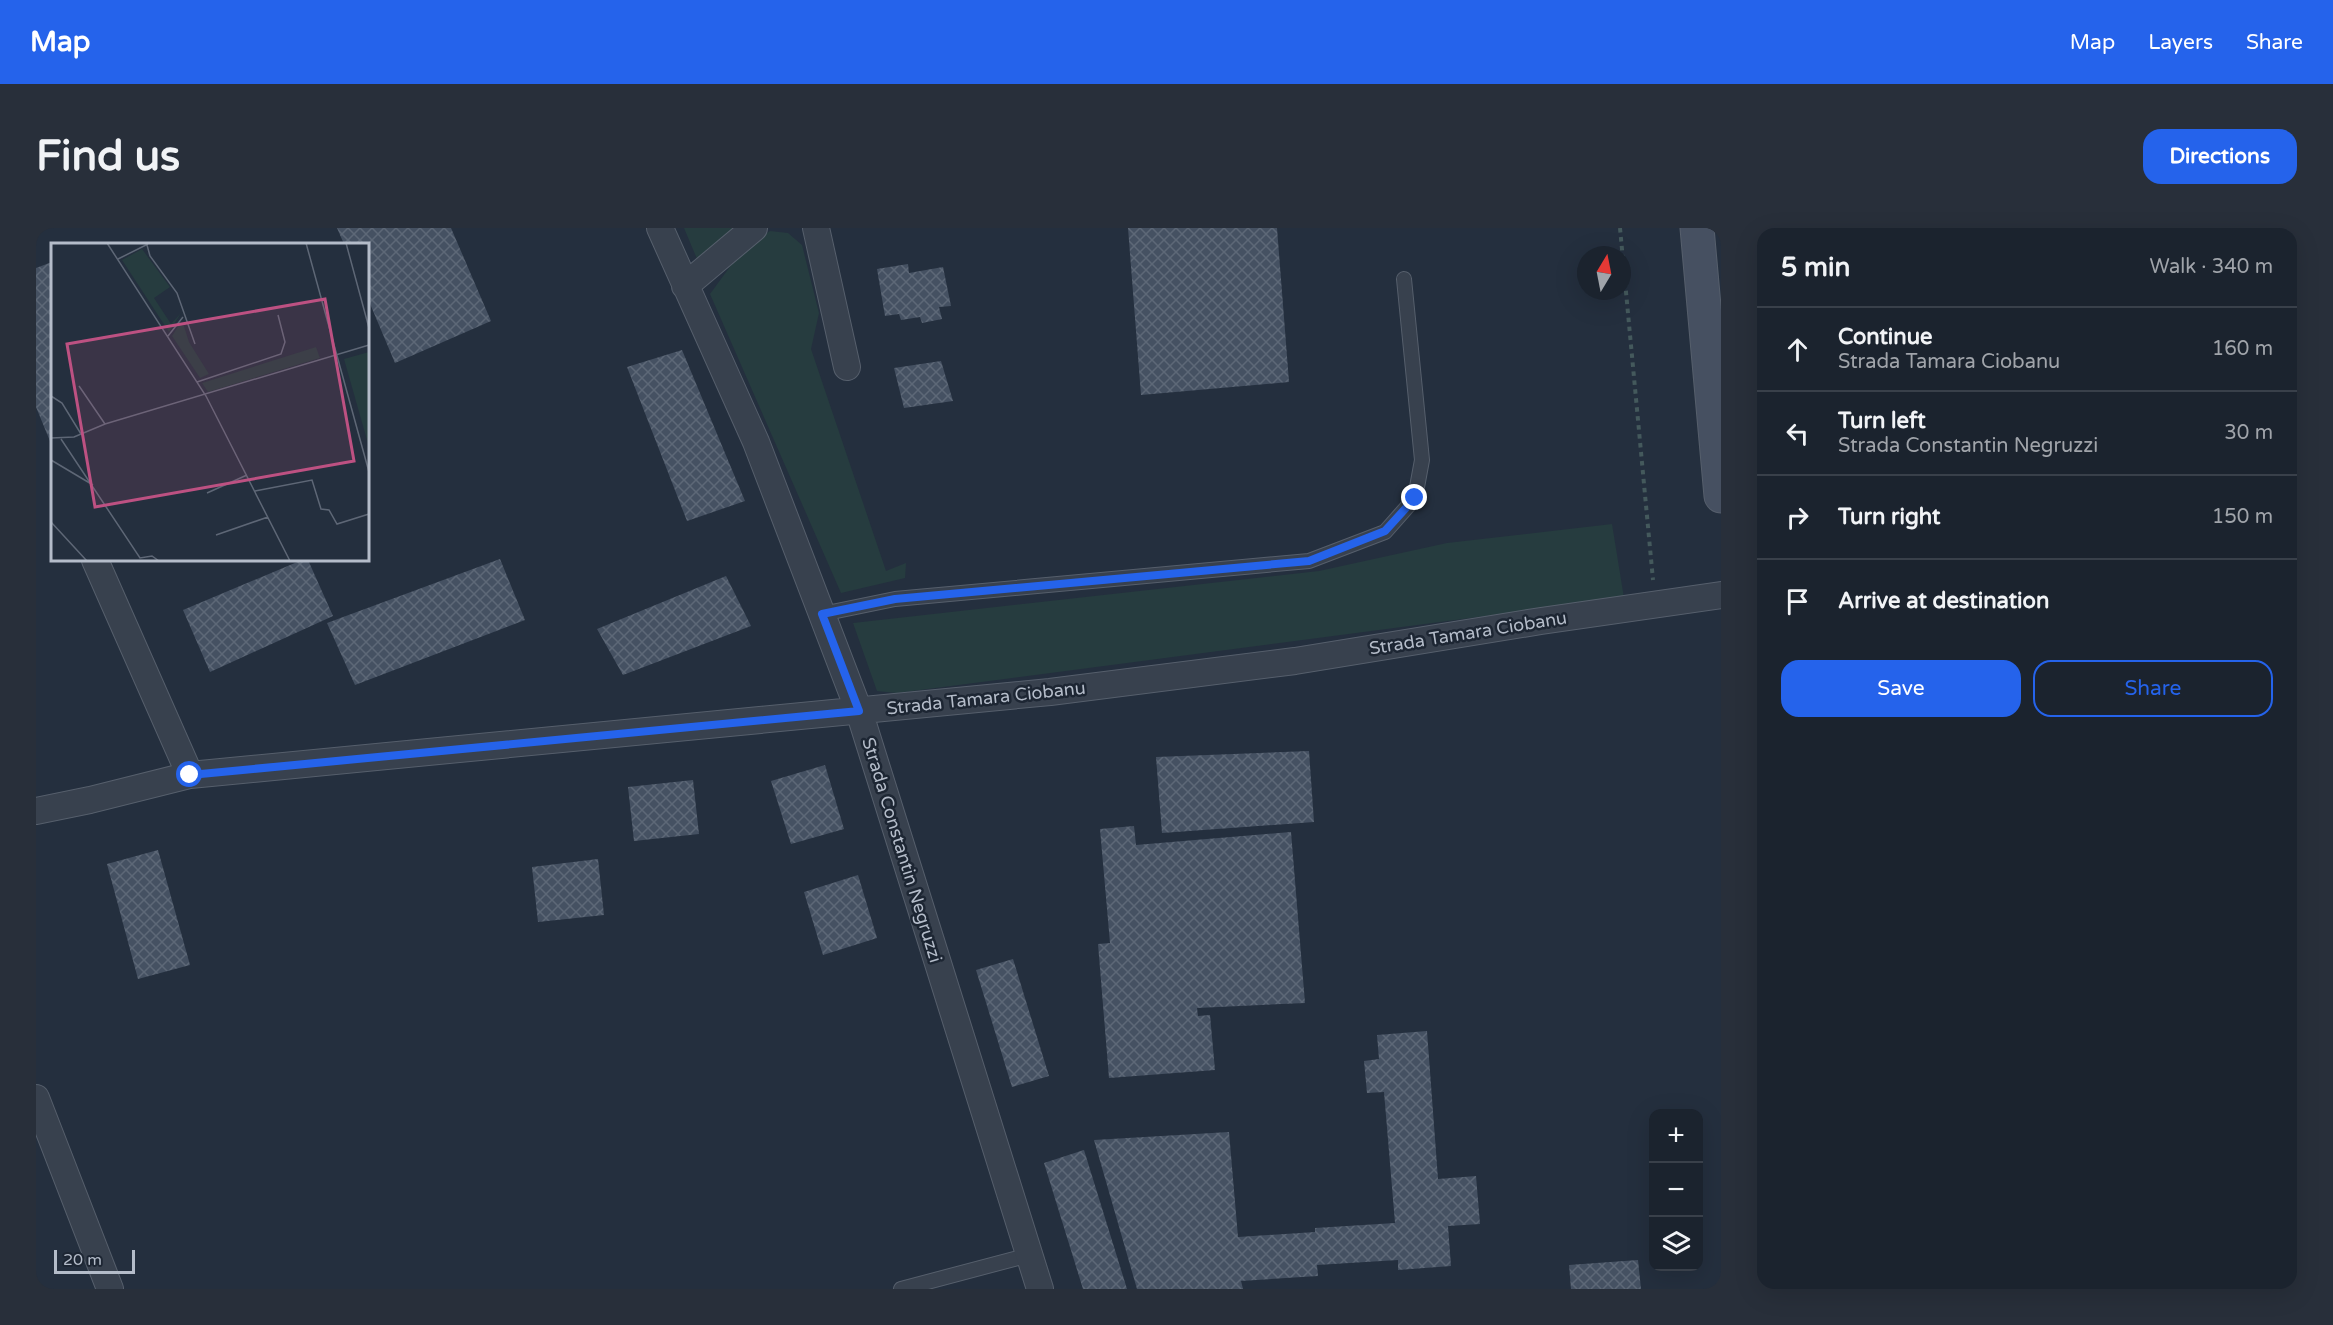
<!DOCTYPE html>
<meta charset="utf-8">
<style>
:root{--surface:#1b232e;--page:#282f3a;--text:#f1f3f6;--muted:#a0a4aa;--line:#39404a;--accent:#2563eb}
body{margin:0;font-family:"Varela Round",sans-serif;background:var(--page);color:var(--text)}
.controls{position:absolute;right:18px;bottom:18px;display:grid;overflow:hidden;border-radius:12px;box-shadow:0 6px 24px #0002}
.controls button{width:54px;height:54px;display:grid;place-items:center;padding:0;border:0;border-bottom:2px solid var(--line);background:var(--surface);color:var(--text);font:30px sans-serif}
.compass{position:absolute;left:1541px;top:18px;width:54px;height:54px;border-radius:50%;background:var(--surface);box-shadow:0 6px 24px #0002;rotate:10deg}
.scale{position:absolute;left:18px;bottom:15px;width:81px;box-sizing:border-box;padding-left:6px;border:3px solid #b4bcc9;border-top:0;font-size:16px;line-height:21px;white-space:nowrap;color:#b4bcc9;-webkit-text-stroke:4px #1d2633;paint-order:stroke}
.stop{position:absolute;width:18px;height:18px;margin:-14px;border:4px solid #2563eb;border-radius:50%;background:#fff}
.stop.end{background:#2563eb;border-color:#fff;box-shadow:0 2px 6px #0008}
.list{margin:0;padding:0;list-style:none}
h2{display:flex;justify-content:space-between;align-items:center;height:78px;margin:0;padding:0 24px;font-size:26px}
h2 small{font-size:20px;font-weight:400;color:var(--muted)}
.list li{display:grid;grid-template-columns:39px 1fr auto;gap:18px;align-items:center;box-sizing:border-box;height:84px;padding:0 24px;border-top:2px solid var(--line)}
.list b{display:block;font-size:22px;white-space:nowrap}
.list p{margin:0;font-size:20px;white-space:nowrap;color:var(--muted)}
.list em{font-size:20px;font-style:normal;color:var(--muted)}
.actions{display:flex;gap:12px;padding:18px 24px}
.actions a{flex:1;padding:14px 0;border:2px solid var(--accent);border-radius:18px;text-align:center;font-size:21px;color:var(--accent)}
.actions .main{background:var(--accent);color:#fff}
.icon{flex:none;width:33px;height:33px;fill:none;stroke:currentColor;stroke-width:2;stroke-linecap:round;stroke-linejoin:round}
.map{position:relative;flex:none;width:1685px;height:1061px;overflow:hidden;border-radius:18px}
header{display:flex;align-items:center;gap:36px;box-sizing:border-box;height:84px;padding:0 30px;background:var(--accent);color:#fff}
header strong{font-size:28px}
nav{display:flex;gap:33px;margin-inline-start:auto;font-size:21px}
.intro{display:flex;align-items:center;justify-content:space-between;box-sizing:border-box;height:144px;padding:0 36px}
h1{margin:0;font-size:42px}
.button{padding:15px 27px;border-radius:18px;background:var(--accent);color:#fff;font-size:21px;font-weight:700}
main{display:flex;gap:36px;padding:0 36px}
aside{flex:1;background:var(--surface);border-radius:18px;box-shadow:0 6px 24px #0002}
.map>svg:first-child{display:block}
</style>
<header>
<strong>Map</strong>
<nav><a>Map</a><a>Layers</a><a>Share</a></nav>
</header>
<div class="intro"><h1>Find us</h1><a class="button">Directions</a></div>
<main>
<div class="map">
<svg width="1685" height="1061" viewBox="0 0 1685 1061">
<defs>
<pattern id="building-cross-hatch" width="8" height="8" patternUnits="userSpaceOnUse" patternTransform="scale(1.5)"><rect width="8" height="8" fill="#455162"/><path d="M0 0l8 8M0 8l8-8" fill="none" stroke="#5d6877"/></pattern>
</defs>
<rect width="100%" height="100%" fill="#242f3e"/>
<!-- green -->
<path fill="#263c3f" d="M648,0H703L664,38Z
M734,3L752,5L766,17L783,85L775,121L850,343L870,335L869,350L805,365L674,66L704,25Z
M1576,296L1588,370L861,465L841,463L817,395L1283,343L1411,315Z"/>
<!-- building -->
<path fill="url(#building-cross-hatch)" d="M301,0H415L455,93L359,135L332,71V16H308Z
M1092,0H1241L1253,154L1105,167Z
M16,34V218L0,179V40Z
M872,36L873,45L907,39L915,78L903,79L906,91L886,95L884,89L865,92L863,86L849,88L841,41Z
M646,122L709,273L651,293L591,139Z
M905,133L917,173L868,180L858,140Z
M464,331L489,392L319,457L291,395Z
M266,332H272L297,388L174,444L147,382Z
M690,348L715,398L587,447L561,401Z
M1273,523L1278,594L1126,605L1120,529Z
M789,537L808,601L755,616L735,553Z
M657,552L663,606L598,613L592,559Z
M1098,598L1100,617L1255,604L1269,775L1161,780L1162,788L1174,787L1179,842L1073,850L1062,716L1074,715L1064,601Z
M122,622L154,737L102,751L71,636Z
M562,631L568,687L502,694L496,639Z
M822,647L841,710L787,727L768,664Z
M977,731L1013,848L976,859L940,742Z
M1391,803L1402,951L1440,948L1444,996L1412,998L1415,1038L1362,1042V1032L1281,1037L1282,1048L1205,1053L1207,1061H1101L1058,912L1193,904L1202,1009L1279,1004V1000L1359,995L1348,864L1331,865L1328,833L1343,831L1341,807Z
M1048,922L1091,1061H1047L1008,935Z
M1602,1032L1605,1061H1535L1533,1037Z"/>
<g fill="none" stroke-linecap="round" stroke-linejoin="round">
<!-- lane casing -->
<g stroke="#565f6c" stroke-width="16">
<path id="lane" d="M786,386L859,371L1273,333L1349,304L1379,270L1386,232L1368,51
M865,1061L993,1027"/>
</g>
<!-- street casing -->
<g stroke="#565f6c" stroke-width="28">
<path id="street" d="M624,0L720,214L823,483L1004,1061
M780,0L811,139
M649,58L718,0
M59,332L154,547
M0,583L54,572L154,547L1014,464L1259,433L1505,393L1685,367
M0,870L74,1061"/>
</g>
<!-- secondary casing -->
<g stroke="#565f6c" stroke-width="35">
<path id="secondary" d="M1661,0L1685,268"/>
</g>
<!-- path -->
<path stroke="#44595c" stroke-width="4" stroke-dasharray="4.5 4.5" stroke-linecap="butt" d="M1584,0L1617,352"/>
<!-- lane -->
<use href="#lane" stroke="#38414e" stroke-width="14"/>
<!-- street -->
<use href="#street" stroke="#38414e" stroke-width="26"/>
<!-- secondary -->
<use href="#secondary" stroke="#465061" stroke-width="33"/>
</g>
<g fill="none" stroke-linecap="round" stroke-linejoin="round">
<!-- route -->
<path stroke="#2563eb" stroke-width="8" d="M154,547L823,483L786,386L859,371L1273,333L1349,303L1379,270"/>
</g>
<g text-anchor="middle" stroke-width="5" stroke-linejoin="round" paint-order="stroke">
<!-- street labels -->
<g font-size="18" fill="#b4bcc9" stroke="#1d2633">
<text transform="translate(1432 405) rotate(-9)" y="6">Strada Tamara Ciobanu</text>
<text transform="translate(950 470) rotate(-6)" y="6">Strada Tamara Ciobanu</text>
<text transform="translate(866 622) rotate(73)" y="6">Strada Constantin Negruzzi</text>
</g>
</g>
<!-- overview -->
<g transform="translate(15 15)">
<rect width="318" height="318" fill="#242f3e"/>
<path d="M91,6L119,44L103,55L120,81L130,70L118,89L71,17ZM128,82L133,83L138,99L158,131L149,135L121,93ZM265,104L269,115L157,149L151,140Z" fill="#263c3f"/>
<path d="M318,109V204L293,116Z" fill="#263c3f"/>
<path fill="none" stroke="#5e6776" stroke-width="1.5" d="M56,0L155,153L239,318M255,0L318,229M295,0L318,85M96,2L99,13L126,50L144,101M67,16L97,1M117,93L132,74M146,139L230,111L234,99L227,72M28,143L54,181M0,153L11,160L30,191M0,195L23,194L54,181L318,102M10,196L89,315L101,313L108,318M0,217L42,242M204,248L261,237L270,266L278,267L286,281L318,271M156,250L196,232M0,279L36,318M165,292L217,274"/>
<path fill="#bd5182" fill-opacity="0.15" stroke="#bd5182" stroke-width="3" d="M274,56L303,218L44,264L16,101Z"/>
<rect width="318" height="318" fill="none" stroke="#b4bcc9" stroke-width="3"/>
</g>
</svg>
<div class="controls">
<button>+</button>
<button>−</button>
<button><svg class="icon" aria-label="layers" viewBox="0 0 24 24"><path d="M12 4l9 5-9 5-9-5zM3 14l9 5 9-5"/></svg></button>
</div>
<svg class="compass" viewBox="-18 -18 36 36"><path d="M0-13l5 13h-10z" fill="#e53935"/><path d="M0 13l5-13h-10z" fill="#a0a4aa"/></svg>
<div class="scale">20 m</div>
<div class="stop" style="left:154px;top:547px"></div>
<div class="stop end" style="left:1379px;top:270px"></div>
</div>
<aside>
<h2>5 min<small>Walk · 340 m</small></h2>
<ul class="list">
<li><svg class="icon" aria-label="ahead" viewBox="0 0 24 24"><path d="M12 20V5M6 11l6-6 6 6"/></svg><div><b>Continue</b><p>Strada Tamara Ciobanu</p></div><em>160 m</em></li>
<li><svg class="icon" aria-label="left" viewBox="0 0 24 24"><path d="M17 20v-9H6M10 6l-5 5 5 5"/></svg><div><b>Turn left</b><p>Strada Constantin Negruzzi</p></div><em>30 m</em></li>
<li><svg class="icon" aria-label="right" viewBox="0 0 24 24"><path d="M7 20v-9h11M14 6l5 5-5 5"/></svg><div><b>Turn right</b></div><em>150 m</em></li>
<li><svg class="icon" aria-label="arrive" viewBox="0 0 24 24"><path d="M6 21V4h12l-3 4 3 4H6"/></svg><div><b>Arrive at destination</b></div></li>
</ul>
<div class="actions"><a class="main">Save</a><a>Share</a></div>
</aside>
</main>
